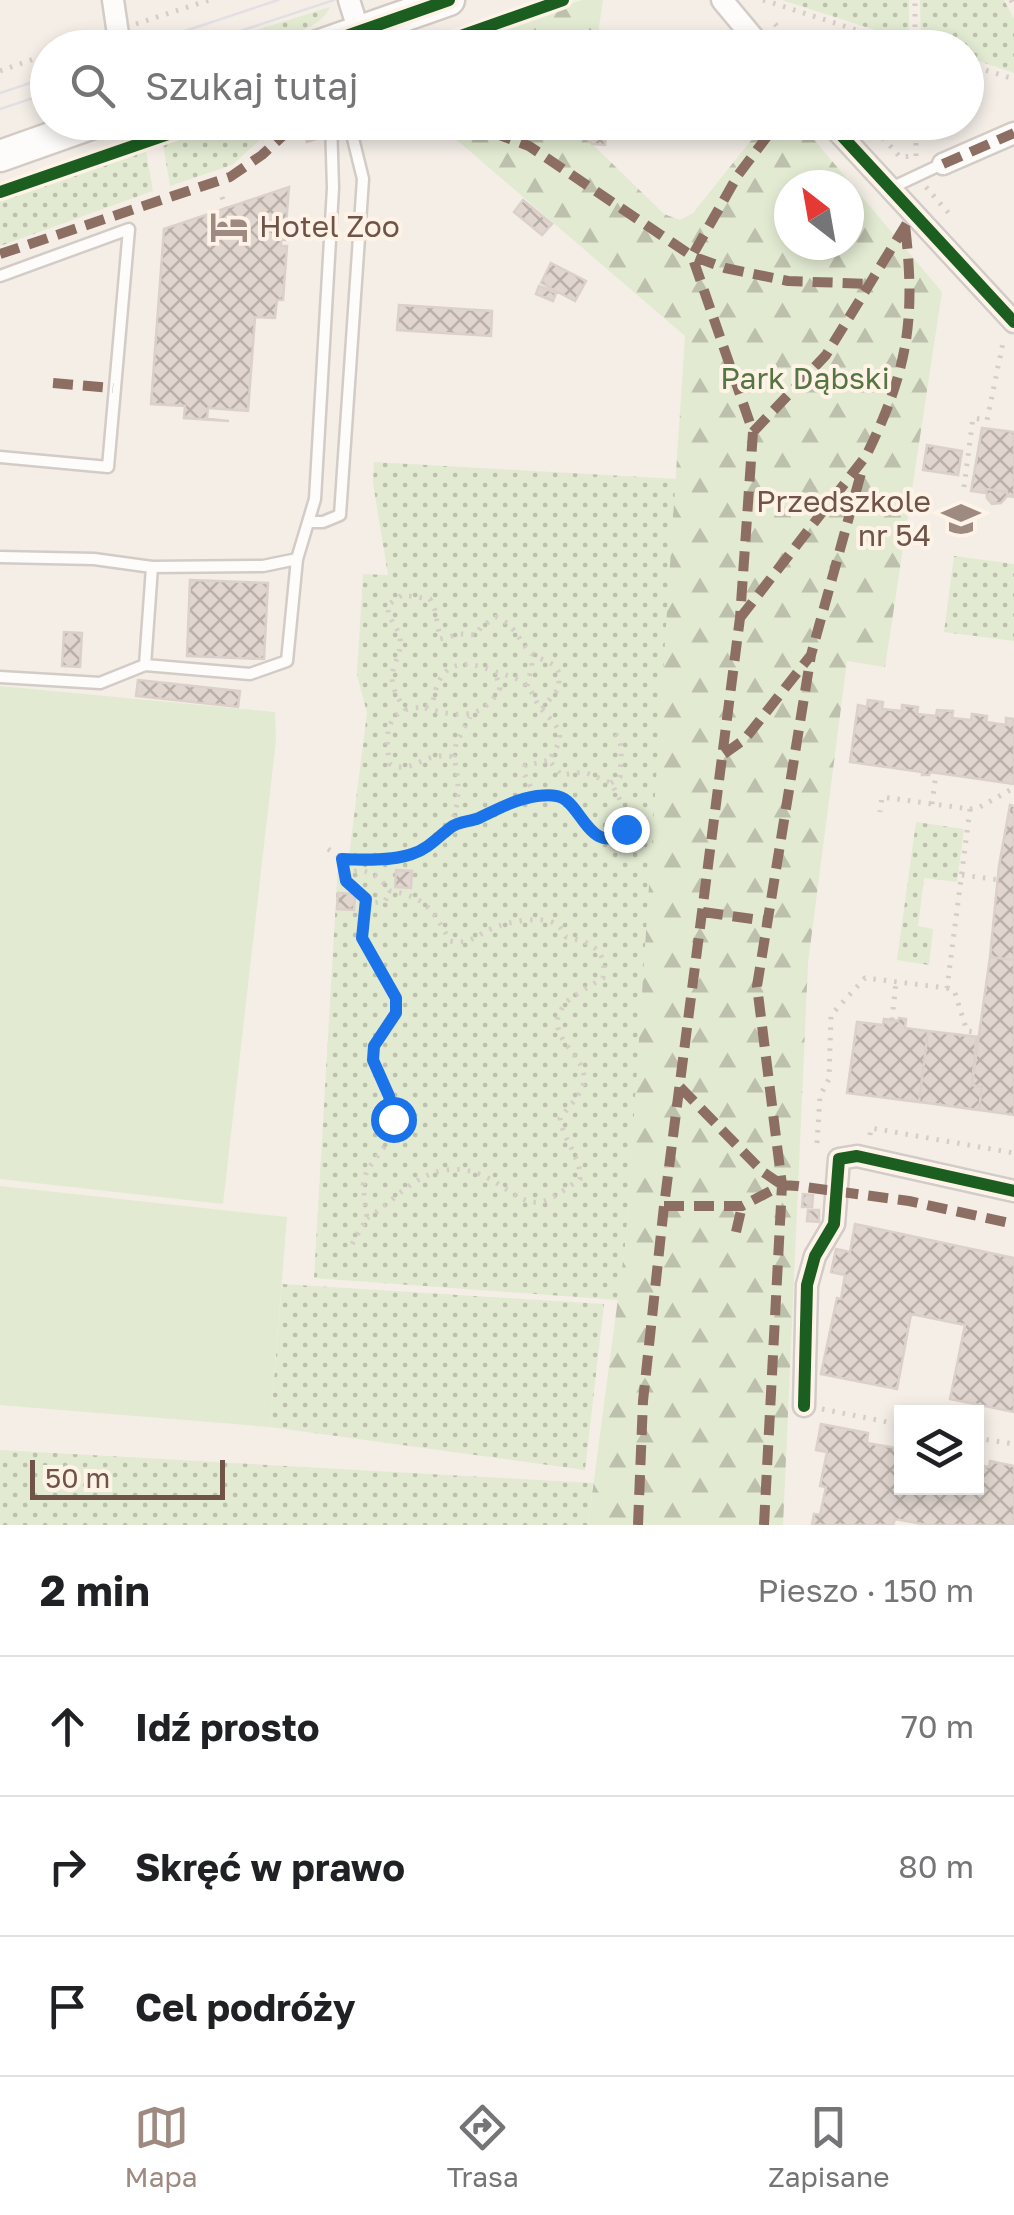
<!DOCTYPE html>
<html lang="pl">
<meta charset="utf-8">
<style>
:root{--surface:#fff;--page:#f6f6f6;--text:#202124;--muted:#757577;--line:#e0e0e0;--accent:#9e8a81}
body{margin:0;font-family:"Golos Text",sans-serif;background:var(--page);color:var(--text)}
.controls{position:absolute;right:30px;bottom:30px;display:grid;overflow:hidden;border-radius:0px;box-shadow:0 5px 15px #0003}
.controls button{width:90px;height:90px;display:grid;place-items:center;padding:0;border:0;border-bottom:2px solid var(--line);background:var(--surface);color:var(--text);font:50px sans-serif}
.compass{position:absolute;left:774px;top:170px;width:90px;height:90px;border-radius:50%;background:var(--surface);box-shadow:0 5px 15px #0003;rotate:329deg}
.scale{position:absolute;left:30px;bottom:25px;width:195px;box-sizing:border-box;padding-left:10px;border:5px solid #70544a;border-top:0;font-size:28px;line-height:35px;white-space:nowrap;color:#70544a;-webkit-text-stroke:8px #fef3e6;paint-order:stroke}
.stop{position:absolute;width:30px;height:30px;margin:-22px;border:8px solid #1a73e8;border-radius:50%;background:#fff}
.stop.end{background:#1a73e8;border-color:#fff;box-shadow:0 2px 10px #0008}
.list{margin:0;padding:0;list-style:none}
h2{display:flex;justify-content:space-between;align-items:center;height:130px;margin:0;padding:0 40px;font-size:42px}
h2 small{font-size:32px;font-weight:400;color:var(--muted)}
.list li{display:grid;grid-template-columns:65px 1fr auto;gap:30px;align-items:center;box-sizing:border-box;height:140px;padding:0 40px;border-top:2px solid var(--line)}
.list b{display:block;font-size:38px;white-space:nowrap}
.list em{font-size:32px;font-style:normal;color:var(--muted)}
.icon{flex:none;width:55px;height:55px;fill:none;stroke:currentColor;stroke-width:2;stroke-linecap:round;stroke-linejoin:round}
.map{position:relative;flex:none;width:1014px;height:1525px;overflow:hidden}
.search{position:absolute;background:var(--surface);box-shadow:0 5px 15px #0003;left:30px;right:30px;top:30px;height:110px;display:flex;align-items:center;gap:25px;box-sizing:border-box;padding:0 35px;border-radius:55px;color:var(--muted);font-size:38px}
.sheet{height:550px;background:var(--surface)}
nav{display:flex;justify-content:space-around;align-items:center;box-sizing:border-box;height:140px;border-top:2px solid var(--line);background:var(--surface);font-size:28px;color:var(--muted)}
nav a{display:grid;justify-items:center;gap:5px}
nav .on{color:var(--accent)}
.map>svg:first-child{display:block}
</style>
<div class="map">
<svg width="1014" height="1525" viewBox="0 0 1014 1525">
<defs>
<pattern id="grass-dots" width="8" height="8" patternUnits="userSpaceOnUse" patternTransform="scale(2.5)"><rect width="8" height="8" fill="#e2ead2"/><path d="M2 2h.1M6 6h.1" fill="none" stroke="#bcc0ac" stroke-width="1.8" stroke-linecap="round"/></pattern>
<pattern id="forest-firs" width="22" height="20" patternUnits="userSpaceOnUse" patternTransform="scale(2.5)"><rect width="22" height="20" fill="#e2ead2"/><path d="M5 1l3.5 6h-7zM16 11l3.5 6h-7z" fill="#bcc0ac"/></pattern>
<pattern id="building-cross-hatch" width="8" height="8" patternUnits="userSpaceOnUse" patternTransform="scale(2.5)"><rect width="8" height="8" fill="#e0d6cf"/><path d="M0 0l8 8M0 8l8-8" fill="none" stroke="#bab0aa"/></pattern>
</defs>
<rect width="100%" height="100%" fill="#f4eee7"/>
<!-- grass -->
<path fill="url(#grass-dots)" d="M782,0H909V41Z
M920,0H1004L1014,19V73L967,57L966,48L936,47L921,43Z
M330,7C323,28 274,43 252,47C237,50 218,48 202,47Z
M224,123H279L232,165L170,186L163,144Z
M146,151L153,191L0,246V200Z
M374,462L677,479L626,1238L618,1300L314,1278L338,864H348L367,713L357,675L363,574L388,575L373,483Z
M954,556L1014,564V641L944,632Z
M916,822L964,829L957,882L924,878L918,926L933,929L929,965L897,960Z
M282,1284L604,1304L585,1470L270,1427Z
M0,1450L593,1483L588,1525H0Z"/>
<!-- forest -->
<path fill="url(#forest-firs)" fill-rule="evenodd" d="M582,0H603L596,47H444Z
M424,123H586L585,137L664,214L680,220L693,213L765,123H800L942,292L885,667L847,661L808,963L783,1525H588L626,1238L685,336L458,141ZM789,185H849V245H789Z"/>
<!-- garden -->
<path fill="#e2ead2" d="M0,686L275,712L276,740L223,1204L0,1179Z
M0,1186L287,1217L270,1427L0,1405Z"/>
<!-- building -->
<path fill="url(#building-cross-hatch)" stroke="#dcd1ca" stroke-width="2.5" d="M619,32L642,34V43L665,44L668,41L675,48H617Z
M642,34L669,36L668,41L665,44L642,43Z
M586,122H608L607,130L585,128Z
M315,125L320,138L307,142L304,129Z
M585,128L607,130L605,145L592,144L585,137Z
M289,187L285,240H281V246H287L283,300H277L275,318L255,317L248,411L208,408L207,419L229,421L184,418L185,406L151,404L164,229Z
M523,200L552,224L542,235L514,212Z
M551,263L586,281L575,301L541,283Z
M539,286L556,293L553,301L536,294Z
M399,305L492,311L491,336L397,330Z
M982,428L1014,432V497L1007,496V492L986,489V493L971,491Z
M927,445L962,451L958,475L923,470Z
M986,489L1007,492V496L1001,503L992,504L987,498Z
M190,580L268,583L264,659L187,656Z
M64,632L82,633L80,667L62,666Z
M138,680L240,691L238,707L136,696Z
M868,700L883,702L882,709L902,711V705L918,707L917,714L936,716L937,710L953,711L952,718L971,720L972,714L987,716L986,722L1006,725V718L1014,719V784L930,772L929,775H922V772L850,762L858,705L867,707Z
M1010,805L1014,806V960L990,957L999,866Z
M396,870L412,871L411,888L395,887Z
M338,893L355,894L354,910L337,909Z
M990,957L1014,960V1115L979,1110L982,1087L972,1085Z
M899,1018L906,1019L905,1028L928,1031L919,1102L847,1093L857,1022L883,1025L884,1019L898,1021Z
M928,1031L979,1037L976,1040L972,1085L982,1087L979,1110L919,1102Z
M803,1194L813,1195L812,1207H802Z
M808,1210H819V1222L807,1221Z
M855,1224L1014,1258V1412L950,1399L965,1325L911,1314L897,1389L821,1374L837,1298L841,1299L845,1275L831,1272L836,1249L850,1252Z
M821,1424L868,1433L867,1443L902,1449V1488H976V1464L989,1467L990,1461L1014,1466V1525H927L895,1519L893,1525H812L814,1514L820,1515L826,1487L820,1486L827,1452L816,1450Z"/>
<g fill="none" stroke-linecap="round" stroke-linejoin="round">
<!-- lane casing -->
<g stroke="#d3cbc6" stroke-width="15">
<path id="lane" d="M891,188L942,164
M0,276L129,229L108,467L0,457
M309,522H323L340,515L363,179L350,126L345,122
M0,557L94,559L152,567L263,566L297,559
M152,567L145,665L250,674L287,661L297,559L315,499L333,188L331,122
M0,677L100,683L145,665"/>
</g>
<!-- street casing -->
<g stroke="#d3cbc6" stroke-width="25">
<path id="street" d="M113,0L120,48
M349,0L359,32
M722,0L762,48
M829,122L1014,322
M943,164L1014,133
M804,1406L807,1285L815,1256L834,1224L839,1159L857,1156L1014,1191"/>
</g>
<!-- secondary casing -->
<g stroke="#d3cac4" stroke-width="35">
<path id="secondary" d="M312,48L449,0
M0,156L96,122"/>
</g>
<!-- path -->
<path stroke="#d6cdc9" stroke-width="5" stroke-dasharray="2.5 8" stroke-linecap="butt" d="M763,0L913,48
M1011,0L1014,6
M136,24L209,0
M775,24L797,48
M67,48L97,37
M915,48V0
M966,64L1014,79
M0,71L48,54
M869,122L900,157L914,156
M916,122V160
M926,187L952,217
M222,197L226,208
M964,487L973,418L987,420L1004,338
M527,686L532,666L531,655
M425,708C456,717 483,721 500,688L495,672
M406,710C375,669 407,662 399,634C395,623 387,618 388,605L402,595L430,599L435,610L440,639L460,634L476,635L481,627L496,617C517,626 517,639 530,652C538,660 552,660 558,671C559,674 559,685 559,688L541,710
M454,757L456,744L470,717
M611,783L620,777C620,761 626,740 611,730
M535,796L524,773L525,766L549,760
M932,804L936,773
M970,809L978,808L1014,788
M328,849L343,859L346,881L366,899L363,938L396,998V1013L374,1046L373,1059L389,1096L393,1119L390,1139L367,1170L363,1185L367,1218L351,1246
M343,859C417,862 474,845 454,757C424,750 412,776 390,764C386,744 383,715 409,709C420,706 424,709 433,703C438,664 460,657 493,671C506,676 518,676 528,687C533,693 535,701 540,707C545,715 556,722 559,732C562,742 553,753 549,760L561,775L584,772L611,783C617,794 624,806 626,819C626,826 626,828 622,833C597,859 574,800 556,795C527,788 481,818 452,825
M344,874C366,866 377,874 390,891C426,896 433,911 450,941C471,945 476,935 493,928C507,922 543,915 556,924C561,927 563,932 566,937C591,942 608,950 603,978C592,985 579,992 569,1000C533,1035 593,1055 583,1085C580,1096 567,1109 560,1118C563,1141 581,1156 580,1179C569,1186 552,1201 539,1202C512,1205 492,1164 446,1170C412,1175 394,1202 367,1218
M962,875L1000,880
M366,899L373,903L385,901L390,891
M947,988L954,990L967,1031L980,1033
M892,1020L896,982
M870,1135L871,1128L1014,1153
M817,1143L820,1096L829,1079L831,1015L865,978L947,988L970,809L882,797L880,812
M822,1409L902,1425
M976,1438L1014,1444"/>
<!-- lane -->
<use href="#lane" stroke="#fdfcfb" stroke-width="10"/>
<!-- street -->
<use href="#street" stroke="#fdfcfb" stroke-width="20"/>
<!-- secondary -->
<use href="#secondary" stroke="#fdfcfb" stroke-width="30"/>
<!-- tram -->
<path stroke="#e3e0e3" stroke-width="2.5" d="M134,48L278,0
M189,48L334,0
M0,93L48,77
M0,109L48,93"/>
<!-- quiet -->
<path stroke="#8d6e63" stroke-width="10" stroke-dasharray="20 10" stroke-linecap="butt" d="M464,122L529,146L692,256L725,268L788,281L871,284
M943,164L1014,133
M0,254L230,177L262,155L298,122
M53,383L113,388
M753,432L826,355L907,223
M740,618L866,456C908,370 916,320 905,225
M724,754L745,739L811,655L863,466
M703,912L767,921
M680,1087L763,1172L782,1185
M664,1206H742L782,1185L797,1186L909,1201L1014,1224
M736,1232L742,1206
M638,1525L643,1401L664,1206L740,618L753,432L692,256L738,175L778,122
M764,1525L782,1185L757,986L811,655"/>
<!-- cycleway casing -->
<g stroke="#fef3e6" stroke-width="19">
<path id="cycleway" d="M312,48L449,0
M427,48L563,0
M829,122L1014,322
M0,192L203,122
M804,1406L807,1285L815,1256L834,1224L839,1159L857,1156L1014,1191"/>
</g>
<!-- cycleway -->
<use href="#cycleway" stroke="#1b5e20" stroke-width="12"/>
</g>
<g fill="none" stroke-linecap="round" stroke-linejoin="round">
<!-- route -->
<path stroke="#1a73e8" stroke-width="12" d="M393,1119L389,1096L373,1060L374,1046L396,1013V998L362,938L366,899L346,881L342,859C363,860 392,861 412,854C428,849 438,837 450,828C458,821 470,822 479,818C498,809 516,799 537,796C547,795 559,794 567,801C584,815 596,857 626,829"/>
</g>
<!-- icons -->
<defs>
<g id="hotel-bare" transform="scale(3)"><path d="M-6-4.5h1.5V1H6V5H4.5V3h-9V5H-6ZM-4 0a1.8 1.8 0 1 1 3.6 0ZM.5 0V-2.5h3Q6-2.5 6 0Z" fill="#9e8a81" stroke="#fef3e6" stroke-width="2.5" paint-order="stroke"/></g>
<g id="school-bare" transform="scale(3)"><path d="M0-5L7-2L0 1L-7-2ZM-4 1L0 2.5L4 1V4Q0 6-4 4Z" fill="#9e8a81" stroke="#fef3e6" stroke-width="2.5" paint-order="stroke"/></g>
</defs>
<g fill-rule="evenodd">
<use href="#hotel-bare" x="229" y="227"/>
<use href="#school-bare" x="961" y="519"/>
</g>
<g text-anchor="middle" stroke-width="8" stroke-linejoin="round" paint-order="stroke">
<!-- poi labels -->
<g font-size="30" fill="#70544a" stroke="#fef3e6" text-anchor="start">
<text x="259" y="237">Hotel Zoo</text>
<text x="931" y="512" text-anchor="end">Przedszkole<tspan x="931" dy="34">nr 54</tspan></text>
</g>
<!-- park labels -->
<g font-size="30" fill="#557542" stroke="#fef3e6">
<text x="805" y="389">Park Dąbski</text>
</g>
</g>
</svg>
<div class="controls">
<button><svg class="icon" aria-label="layers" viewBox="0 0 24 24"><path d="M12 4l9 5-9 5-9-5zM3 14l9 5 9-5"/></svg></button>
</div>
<svg class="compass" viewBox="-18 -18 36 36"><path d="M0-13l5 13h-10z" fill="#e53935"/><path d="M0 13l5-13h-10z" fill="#757577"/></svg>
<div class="scale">50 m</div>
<div class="stop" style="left:393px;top:1119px"></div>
<div class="stop end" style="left:626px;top:829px"></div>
<div class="search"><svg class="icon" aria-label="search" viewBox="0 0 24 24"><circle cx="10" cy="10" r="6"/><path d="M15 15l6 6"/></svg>Szukaj tutaj</div>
</div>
<section class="sheet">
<h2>2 min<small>Pieszo · 150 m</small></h2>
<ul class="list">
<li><svg class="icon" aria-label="ahead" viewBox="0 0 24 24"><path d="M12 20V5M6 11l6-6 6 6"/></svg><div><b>Idź prosto</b></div><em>70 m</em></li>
<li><svg class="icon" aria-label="right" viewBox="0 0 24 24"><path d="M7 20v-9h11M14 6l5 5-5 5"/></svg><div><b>Skręć w prawo</b></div><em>80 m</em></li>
<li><svg class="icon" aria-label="arrive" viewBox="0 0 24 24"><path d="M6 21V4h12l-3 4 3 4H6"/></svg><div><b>Cel podróży</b></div></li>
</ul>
</section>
<nav>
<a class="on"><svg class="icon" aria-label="map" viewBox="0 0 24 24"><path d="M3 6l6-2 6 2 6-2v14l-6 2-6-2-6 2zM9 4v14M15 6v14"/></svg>Mapa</a>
<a><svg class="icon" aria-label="directions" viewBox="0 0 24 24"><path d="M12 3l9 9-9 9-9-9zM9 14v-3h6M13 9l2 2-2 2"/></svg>Trasa</a>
<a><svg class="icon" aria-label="saved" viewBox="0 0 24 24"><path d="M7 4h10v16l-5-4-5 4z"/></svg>Zapisane</a>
</nav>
